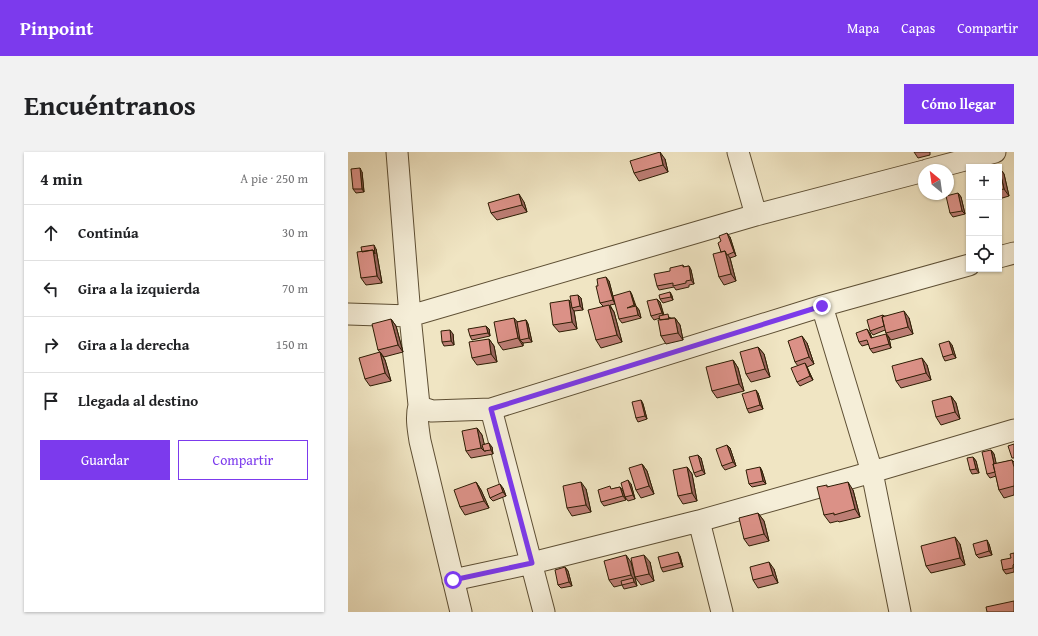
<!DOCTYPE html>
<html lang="es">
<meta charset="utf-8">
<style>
:root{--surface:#fff;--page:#f2f2f2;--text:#202124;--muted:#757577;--line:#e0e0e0;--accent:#7c3aed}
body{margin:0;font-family:"Gentium Book Plus",serif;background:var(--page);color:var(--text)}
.controls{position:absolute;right:12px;top:12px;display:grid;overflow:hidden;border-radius:0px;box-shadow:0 1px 3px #0004}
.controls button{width:36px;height:36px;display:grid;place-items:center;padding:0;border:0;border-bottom:1px solid var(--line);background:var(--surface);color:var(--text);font:20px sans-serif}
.compass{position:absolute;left:570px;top:12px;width:36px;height:36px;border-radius:50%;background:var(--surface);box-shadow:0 1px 3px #0004;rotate:331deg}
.stop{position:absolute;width:12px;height:12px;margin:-9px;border:3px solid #7c3aed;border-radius:50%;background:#fff}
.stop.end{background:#7c3aed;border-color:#fff;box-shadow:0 1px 4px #0008}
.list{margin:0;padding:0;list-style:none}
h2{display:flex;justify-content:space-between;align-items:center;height:52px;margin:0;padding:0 16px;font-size:17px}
h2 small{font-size:13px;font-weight:400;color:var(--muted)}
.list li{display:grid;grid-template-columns:26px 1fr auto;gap:12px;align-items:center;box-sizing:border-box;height:56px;padding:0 16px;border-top:1px solid var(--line)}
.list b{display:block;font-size:15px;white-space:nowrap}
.list em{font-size:13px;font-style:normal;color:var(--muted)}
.actions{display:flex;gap:8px;padding:12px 16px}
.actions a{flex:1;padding:9px 0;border:1px solid var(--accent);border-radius:0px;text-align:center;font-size:14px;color:var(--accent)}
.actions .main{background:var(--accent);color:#fff}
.icon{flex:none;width:22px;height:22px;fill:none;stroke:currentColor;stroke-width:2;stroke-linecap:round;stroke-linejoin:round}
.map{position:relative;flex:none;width:666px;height:460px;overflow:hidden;border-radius:0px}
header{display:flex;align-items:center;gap:24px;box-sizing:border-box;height:56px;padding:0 20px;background:var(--accent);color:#fff}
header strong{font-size:19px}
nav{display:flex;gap:22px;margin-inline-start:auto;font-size:14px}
.intro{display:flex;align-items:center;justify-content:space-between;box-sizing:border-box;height:96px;padding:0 24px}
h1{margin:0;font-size:28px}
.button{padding:10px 18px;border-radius:0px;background:var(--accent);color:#fff;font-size:14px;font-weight:700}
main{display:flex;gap:24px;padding:0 24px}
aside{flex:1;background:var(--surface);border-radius:0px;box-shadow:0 1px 3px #0004}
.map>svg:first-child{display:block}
</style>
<header>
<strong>Pinpoint</strong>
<nav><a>Mapa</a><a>Capas</a><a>Compartir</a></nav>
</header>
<div class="intro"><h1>Encuéntranos</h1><a class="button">Cómo llegar</a></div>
<main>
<aside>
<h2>4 min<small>A pie · 250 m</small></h2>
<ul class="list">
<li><svg class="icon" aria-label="ahead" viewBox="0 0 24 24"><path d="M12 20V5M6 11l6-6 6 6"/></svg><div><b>Continúa</b></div><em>30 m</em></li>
<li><svg class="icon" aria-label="left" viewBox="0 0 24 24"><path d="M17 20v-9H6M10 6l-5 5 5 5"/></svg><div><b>Gira a la izquierda</b></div><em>70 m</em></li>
<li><svg class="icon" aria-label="right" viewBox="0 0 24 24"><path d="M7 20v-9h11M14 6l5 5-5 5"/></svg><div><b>Gira a la derecha</b></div><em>150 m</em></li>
<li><svg class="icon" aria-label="arrive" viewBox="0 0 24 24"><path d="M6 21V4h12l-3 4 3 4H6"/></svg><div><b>Llegada al destino</b></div></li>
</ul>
<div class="actions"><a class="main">Guardar</a><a>Compartir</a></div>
</aside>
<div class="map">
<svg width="666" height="460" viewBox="0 0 666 460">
<rect width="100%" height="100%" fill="#f0e5c3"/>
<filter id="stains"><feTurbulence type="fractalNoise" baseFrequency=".005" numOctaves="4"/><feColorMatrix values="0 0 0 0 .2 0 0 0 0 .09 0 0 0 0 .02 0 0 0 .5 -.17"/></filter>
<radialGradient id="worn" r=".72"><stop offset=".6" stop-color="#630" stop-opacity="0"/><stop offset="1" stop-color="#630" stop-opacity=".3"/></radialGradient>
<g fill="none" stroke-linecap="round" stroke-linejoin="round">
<!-- minor casing -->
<g stroke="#5e4f34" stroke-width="23">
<path id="minor" d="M49,0L62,164L71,253L78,257L84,259L143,257L196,460
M390,0L408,63
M579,18L647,0
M651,105L666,101
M474,154L524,320L552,460
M0,162L62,164L408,63L576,19
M71,253C68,265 70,276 72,289L113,460
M143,257L474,154L621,113
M351,369L374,460
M105,428L184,411L351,369L524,320L666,278"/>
</g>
<!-- minor -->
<use href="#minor" stroke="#f5eed8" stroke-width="21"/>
</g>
<!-- wall -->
<path fill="#bc7d74" stroke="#2e1d04" d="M566,0H582V3L570,6Z
M317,7L320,20L291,29L286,21Z
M651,15L656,22L661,44L651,47Z
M14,20L16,40L8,41L5,37Z
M610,41L613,45L617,62L605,65L602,61Z
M176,50L179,60L149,68L143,61Z
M382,85L388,104L382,106L388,129L376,133L371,125L373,100V89Z
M28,97L34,131L18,133L13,126Z
M335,113L336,115L341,114L343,118L346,132L341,133V135L328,138L326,135L311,138L309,134Z
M261,129L267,152L262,153L266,160L274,190L253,196L248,188L255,154L252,151Z
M282,139L284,143L288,154L291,158L293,166L274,171L271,167Z
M322,140L324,144L325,148L315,151L312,147Z
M233,146L235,158L226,159L229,177L211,180L205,173L223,152Z
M312,150L316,163L323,166H327L332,173L335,188L318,192L313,184L312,166L306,168L303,164Z
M535,163L536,164L561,166L565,182L543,188L538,181L537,178L525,183L522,179Z
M43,167L48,174L55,200L36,205L30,198Z
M178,168L180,172L184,190L175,191V194L155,198L150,191L169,170Z
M141,177L142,184L124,188L122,184Z
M522,181L524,186H541L543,196L525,201L522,197L521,192L514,194L511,190Z
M105,182L106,193L96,194L94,190Z
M141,187L146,194L149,210L129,213L124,206Z
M459,191L466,212L459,215L465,228L452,234L449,230L450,214L447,210Z
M604,193L608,206L597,209L595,205Z
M410,195L416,202L422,225L403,230L398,222Z
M32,200L37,208L43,229L22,234L17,227Z
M385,208L390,216L396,239L369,246L364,239Z
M579,213L583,228L553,236L548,229Z
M410,241L415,257L401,261L399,257Z
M603,244L608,251L612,267L593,273L588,265Z
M293,248L295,252L299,267L290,270L288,266Z
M129,276L134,283L136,292L144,295L145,302L123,306L118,299Z
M382,296L388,314L377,318L374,314Z
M643,298L646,302L648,312L664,308L666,310V343L656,346L651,338L648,324L642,326L639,322Z
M625,305L628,309L631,321L624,322L622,318Z
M353,306L357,322L348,325L346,321Z
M294,312L299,319L306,342L293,346L288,338Z
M339,315L344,322L349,349L335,352L330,344Z
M412,315L414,319L418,332L404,335L401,332Z
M128,330L133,338L141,356L117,363L112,355Z
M283,332L287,347L280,349L277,345Z
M272,335L275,339L278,348L256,354L253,350L264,337Z
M480,335L505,338L512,365L491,370L490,369L482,371L476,363Z
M155,336L158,344L145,349L142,346Z
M238,337L243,360L224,364L219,356Z
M410,361L416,369L421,389L401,394L396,387Z
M612,392L617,413L583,421L578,414Z
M641,392L644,403L631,406L628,403Z
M666,401V420L658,422L655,418Z
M332,404L335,415L315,420L313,416Z
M283,410L289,434L276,437L274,433L266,435L261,428Z
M302,410L306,429L293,433L287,425Z
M217,415L220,419L224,434L213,436L210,433Z
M426,417L430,431L410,436L405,428Z"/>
<!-- shaded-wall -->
<path fill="#99665e" stroke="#2e1d04" d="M312,0L317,7L320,20L315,13Z
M651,15L656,22L661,44L656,37Z
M12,16L14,20L16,40L14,37Z
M610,41L613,45L617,62L614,59Z
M171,42L176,50L179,60L174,53Z
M651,49L653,59L651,56Z
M379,81L382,85L388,104L386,100Z
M26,93L28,97L34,131L29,124L25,98Z
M377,99L382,106L388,129L383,122Z
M341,114L343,118L346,132L343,128Z
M258,125L261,129L267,152L265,148Z
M282,139L284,143L288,157L286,153Z
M322,140L324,144L325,148L323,145Z
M230,143L233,146L235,158L232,154Z
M309,147L312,150L316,165L314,161Z
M221,148L226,155L224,156L226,159L229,177L224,170Z
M261,153L266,160L274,190L269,183Z
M288,154L291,158L293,166L290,163Z
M556,159L561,166L565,182L560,175Z
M166,166L172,173V188L175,191V194L170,186Z
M327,166L332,173L335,188L330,181Z
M43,167L48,174L55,200L50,193Z
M178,168L180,172L184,190L181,186Z
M138,174L141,177L142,184L140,181Z
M519,177L522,181L525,190L523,186Z
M102,178L105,182L106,193L103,189Z
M538,182L541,186L543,196L541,192Z
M454,184L459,191L466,212L461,205Z
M141,187L146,194L149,210L143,202Z
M601,189L604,193L608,206L605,202Z
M410,195L416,202L422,225L417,217Z
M32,200L37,208L43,229L37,221Z
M574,206L579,213L583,228L578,221Z
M385,208L390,216L396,239L391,232Z
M457,211L459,215L465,228L462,224Z
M408,238L410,241L415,257L412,253Z
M603,244L608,251L612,267L607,260Z
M293,248L295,252L299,267L297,264Z
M129,276L134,283L138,299H136L133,296Z
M141,291L144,295L145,302L143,298Z
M379,293L382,296L388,314L385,310Z
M643,298L646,302L651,323L648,320Z
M350,303L353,306L357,322L354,318Z
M625,305L628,309L631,321L628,317Z
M294,312L299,319L306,342L301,334Z
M339,315L344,322L349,349L344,341Z
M412,315L414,319L418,332L415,329Z
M280,328L283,332L287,347L285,343Z
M128,330L133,338L141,356L136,349Z
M233,330L238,337L243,360L238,353Z
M500,330L505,338L512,365L507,357Z
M152,332L155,336L158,344L155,340Z
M272,335L275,339L278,348L275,344Z
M410,361L416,369L421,389L416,382Z
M607,385L612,392L617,413L612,406Z
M639,388L641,392L644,403L641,399Z
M330,400L332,404L335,415L333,411Z
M278,403L283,410L289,434L286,430L285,426L283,423Z
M296,403L302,410L306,429L301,422Z
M421,410L426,417L430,431L425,423Z
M217,415L220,419L224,434L221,430Z"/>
<!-- building -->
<path fill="#db9187" stroke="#2e1d04" d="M312,0L315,13L286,21L282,9Z
M12,16L14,37H5L3,17Z
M651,16L656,37L651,38Z
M610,41L614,59L602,61L598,44Z
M171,42L174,53L143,61L140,51Z
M379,81L386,100L379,103L377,99L373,100L370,91L373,89L371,84Z
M26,93L27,102L25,98L14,100L13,95Z
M25,98L29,124L13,126L9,100Z
M377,99L383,122L371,125L365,102Z
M335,113V115L341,114L343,128L338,129V131L325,134V131L309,134L306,122L322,119V116Z
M258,125L265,148L252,151L248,134H250L249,127Z
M282,139L286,153L279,156L288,154L290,163L271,167L265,144Z
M322,140L323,145L312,147L311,143Z
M230,143L232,154L224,156L222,144Z
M309,147L314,161L303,164L299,149Z
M221,148L224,170L205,173L202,151Z
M261,153L269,183L248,188L240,158Z
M556,159L560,175L538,181L534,165Z
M320,162L321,167L312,168L311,164Z
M535,163V165H534L536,174L522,179L519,168Z
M166,166L170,186L150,191L146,170Z
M327,166L330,181L313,184L310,168Z
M43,167L50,193L30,198L24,172Z
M178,168L181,186L172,188L169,170Z
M138,174L140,181L122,184L120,177Z
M519,177L523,186L538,182L541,192L522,197L519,188L511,190L508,181Z
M102,178L103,189L94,190L93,179Z
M454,184L461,205L447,210L440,189Z
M141,187L143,202L124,206L121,190Z
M601,189L605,202L595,205L591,192Z
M410,195L417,217L398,222L392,200Z
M32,200L37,221L17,227L11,206Z
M574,206L578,221L548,229L544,214Z
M385,208L391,232L364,239L358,215Z
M457,211L462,224L449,230L443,216Z
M408,238L412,253L399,257L394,242Z
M603,244L607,260L588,265L584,249Z
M293,248L297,264L288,266L284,250Z
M129,276L133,296L118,299L114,279Z
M141,291L143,298L136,299L134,293Z
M666,292V306H664L660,294Z
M379,293L385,310L374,314L368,297Z
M643,298L646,312H645L647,320L639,322L634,300Z
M350,303L354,318L346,321L341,305Z
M625,305L628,317L622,318L619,306Z
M664,308L666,315V334L651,338L645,312Z
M294,312L301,334L288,338L281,316Z
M339,315L344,341L330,344L325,318Z
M412,315L415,329L401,332L398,318Z
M280,328L285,343L277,345L273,331Z
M128,330L136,349L112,355L106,338Z
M233,330L238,353L219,356L215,334Z
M500,330L507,357L486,363V361L476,363L469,335L479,333V335Z
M152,332L155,340L142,346L139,337Z
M262,334L263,337L272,335L275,344L253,350L250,338Z
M410,361L416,382L396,387L391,366Z
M607,385L612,406L578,414L573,394Z
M639,388L641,399L628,403L625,392Z
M330,400L333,411L313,416L310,405Z
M666,401V412L665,413V416L655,418L653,408L663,406L662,402Z
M278,403L283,423L261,428L256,409Z
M296,403L301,422L287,425L283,406Z
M421,410L425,423L405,428L402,415Z
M217,415L221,430L210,433L207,418Z
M285,426L286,430L274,433L273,429Z
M666,449V460H639L638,455Z"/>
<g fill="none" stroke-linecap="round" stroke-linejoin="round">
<!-- route -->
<path stroke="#7c3aed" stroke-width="5" d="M105,428L184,411L143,257L474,154"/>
</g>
<rect width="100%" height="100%" filter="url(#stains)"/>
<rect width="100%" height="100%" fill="url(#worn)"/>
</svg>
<div class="controls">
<button>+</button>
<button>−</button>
<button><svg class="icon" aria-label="locate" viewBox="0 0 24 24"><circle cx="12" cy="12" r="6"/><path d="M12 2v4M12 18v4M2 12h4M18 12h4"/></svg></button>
</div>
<svg class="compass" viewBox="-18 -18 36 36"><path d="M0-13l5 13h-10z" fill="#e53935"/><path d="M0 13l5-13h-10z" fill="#757577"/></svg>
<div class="stop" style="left:105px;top:428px"></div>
<div class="stop end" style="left:474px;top:154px"></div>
</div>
</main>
